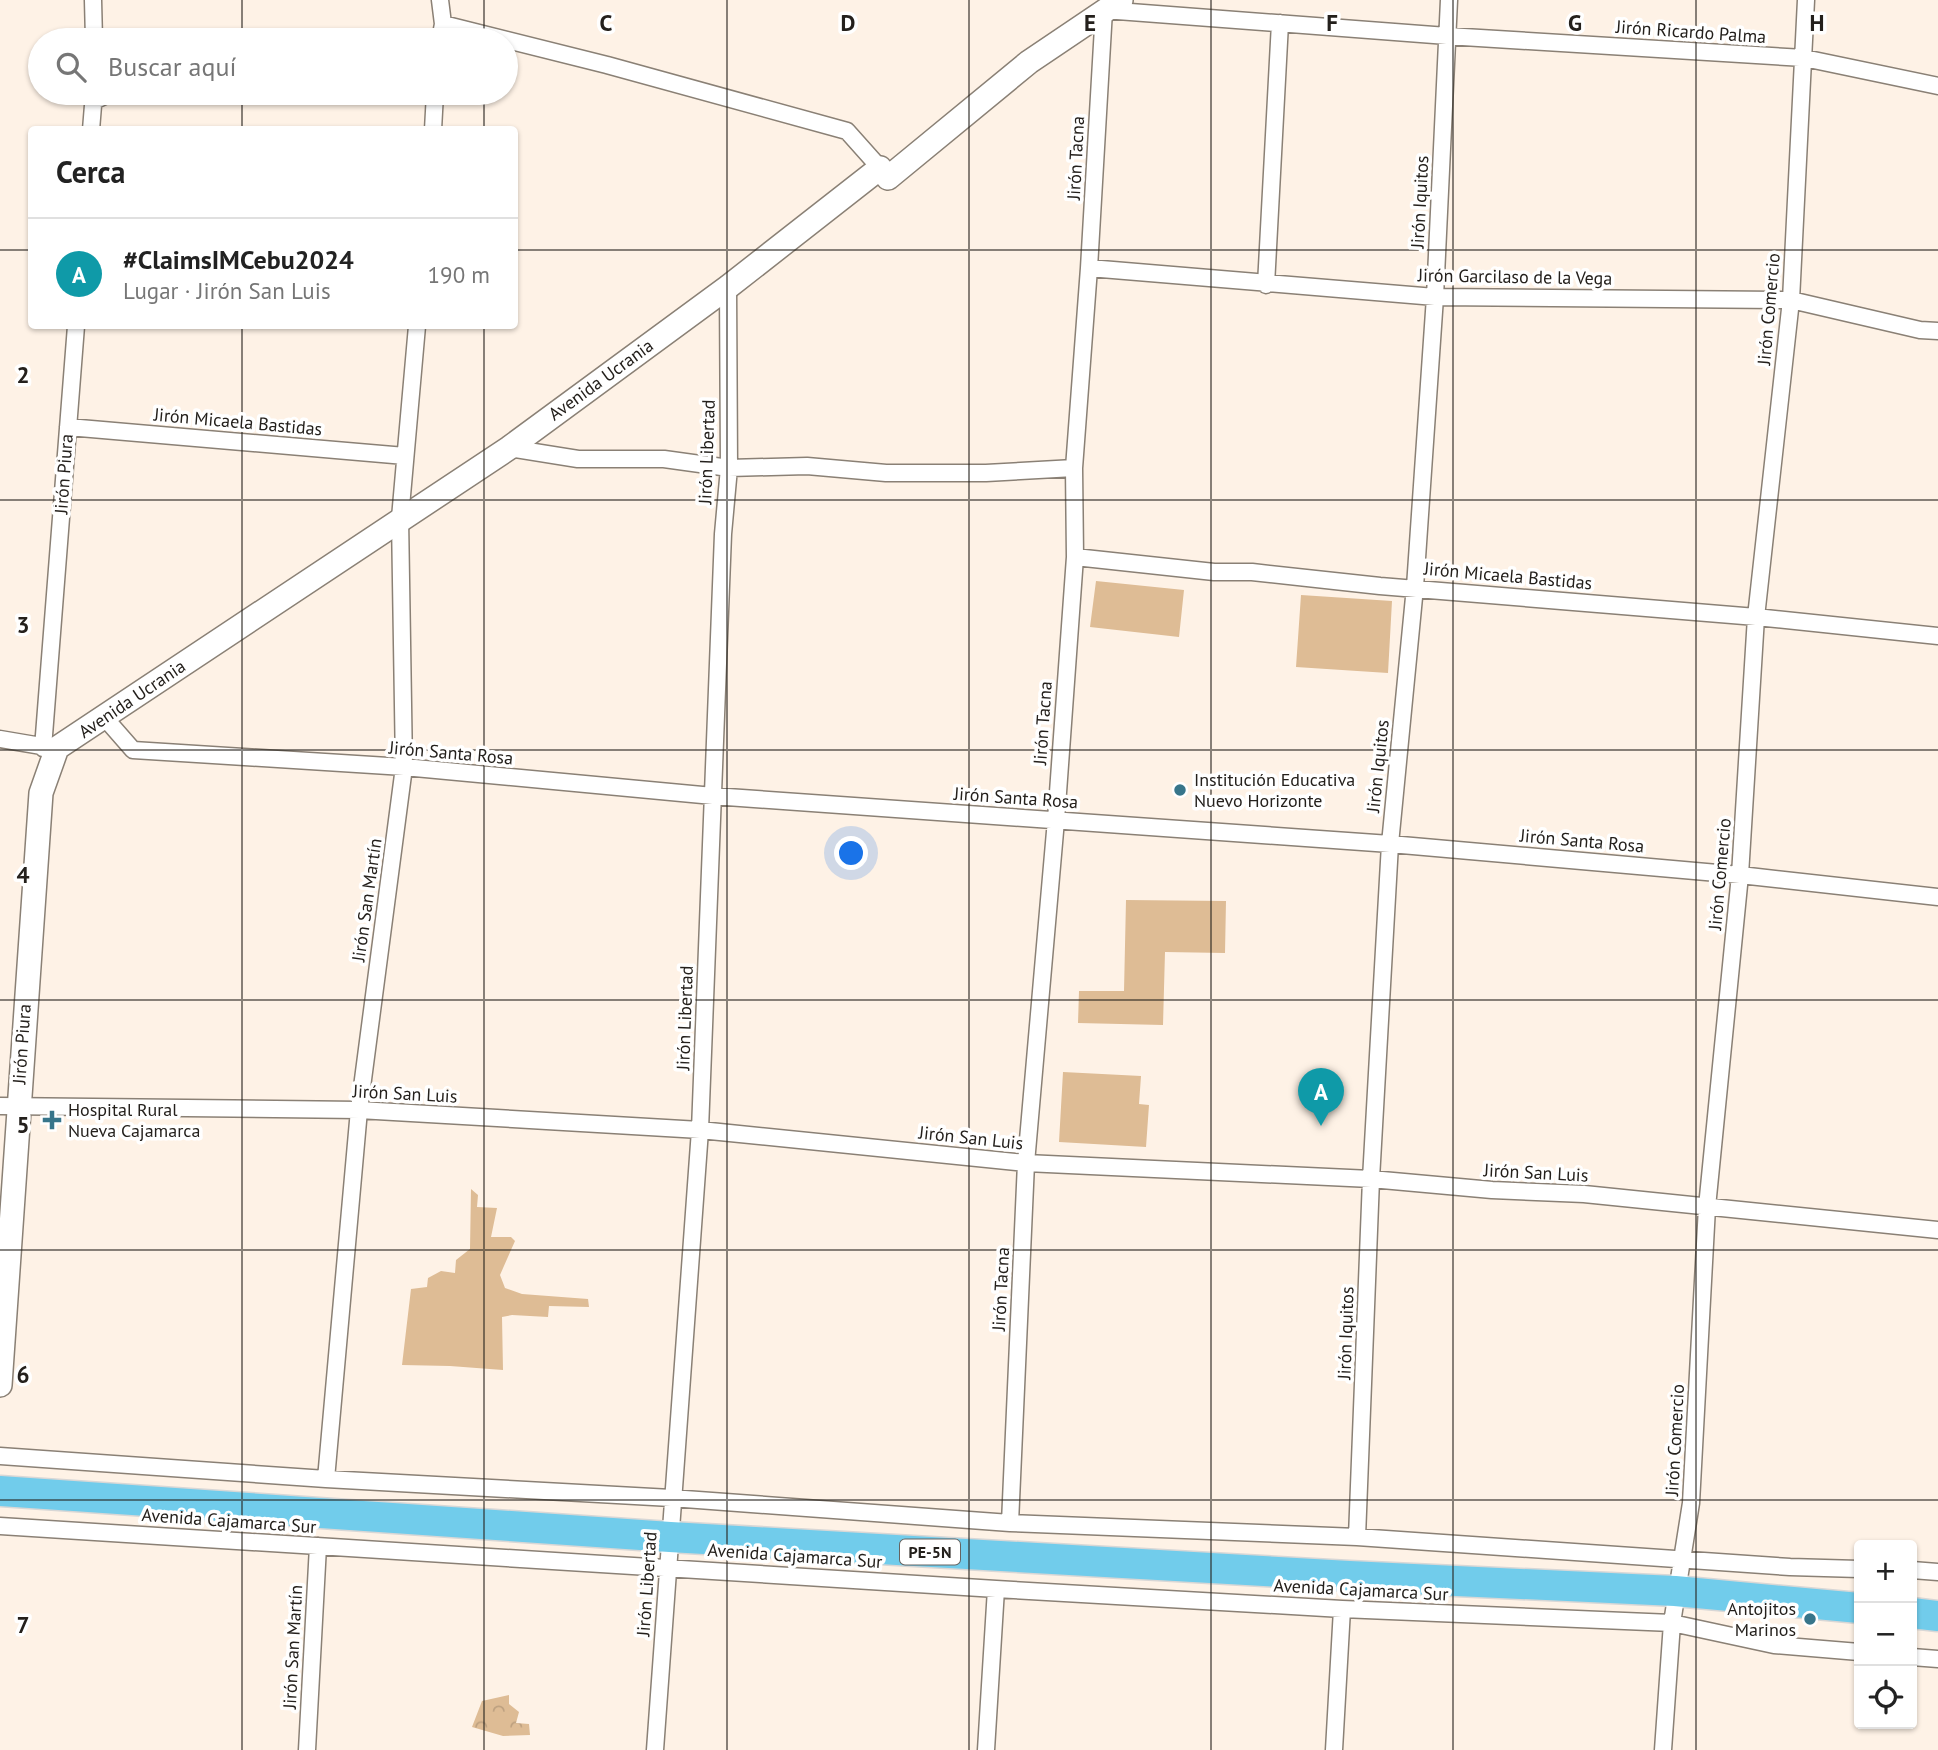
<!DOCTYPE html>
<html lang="es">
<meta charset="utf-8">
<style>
:root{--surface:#fff;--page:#f2f2f2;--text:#222;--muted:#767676;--line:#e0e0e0;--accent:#37758a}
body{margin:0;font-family:"PT Sans",sans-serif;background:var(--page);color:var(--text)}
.controls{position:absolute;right:21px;bottom:21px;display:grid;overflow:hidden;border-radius:7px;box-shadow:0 2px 5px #0004}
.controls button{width:63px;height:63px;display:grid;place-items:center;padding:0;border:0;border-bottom:2px solid var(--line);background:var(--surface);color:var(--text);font:35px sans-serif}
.you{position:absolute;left:852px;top:854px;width:24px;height:24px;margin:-18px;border:5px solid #fff;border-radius:50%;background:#1a73e8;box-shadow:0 0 0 10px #1a73e833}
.badge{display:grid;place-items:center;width:46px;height:46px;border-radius:50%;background:var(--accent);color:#fff;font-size:23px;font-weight:700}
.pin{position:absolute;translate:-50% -58px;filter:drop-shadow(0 2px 4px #0008)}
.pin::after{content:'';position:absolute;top:37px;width:24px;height:21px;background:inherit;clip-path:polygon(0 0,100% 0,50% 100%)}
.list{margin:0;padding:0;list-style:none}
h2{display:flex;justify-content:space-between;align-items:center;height:91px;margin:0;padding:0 28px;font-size:30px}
h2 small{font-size:23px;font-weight:400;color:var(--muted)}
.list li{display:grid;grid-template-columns:46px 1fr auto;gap:21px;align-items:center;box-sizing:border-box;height:112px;padding:0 28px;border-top:2px solid var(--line)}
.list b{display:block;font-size:26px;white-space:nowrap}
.list p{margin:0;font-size:23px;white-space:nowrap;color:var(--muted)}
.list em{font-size:23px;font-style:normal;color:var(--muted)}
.icon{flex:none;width:38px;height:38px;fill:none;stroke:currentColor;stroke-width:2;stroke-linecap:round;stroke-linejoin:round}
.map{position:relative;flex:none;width:1938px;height:1750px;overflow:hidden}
.search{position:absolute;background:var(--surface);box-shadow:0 2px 5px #0004;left:28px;top:28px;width:490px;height:77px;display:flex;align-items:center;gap:18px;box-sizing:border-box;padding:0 24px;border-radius:38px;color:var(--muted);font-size:26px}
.panel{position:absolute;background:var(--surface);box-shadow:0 2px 5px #0004;left:28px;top:126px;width:490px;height:203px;border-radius:7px}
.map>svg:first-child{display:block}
</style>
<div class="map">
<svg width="1938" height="1750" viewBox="0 0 1938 1750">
<defs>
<pattern id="forest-crowns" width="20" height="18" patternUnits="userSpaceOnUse" patternTransform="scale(1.75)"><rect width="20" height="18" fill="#debc95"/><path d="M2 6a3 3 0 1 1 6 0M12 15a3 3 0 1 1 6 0" fill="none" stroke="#bea180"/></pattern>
</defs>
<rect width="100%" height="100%" fill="#fef2e6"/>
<!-- green -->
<path fill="#debc95" d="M1096,581L1184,590L1179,637L1090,627Z
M1301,595L1392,601L1388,673L1296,667Z
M1126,900L1226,901L1225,953L1165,952L1163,1025L1078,1023L1079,991H1124Z
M1063,1072L1141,1076L1139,1104L1149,1105L1146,1147L1059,1142Z
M471,1189L478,1195L477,1207L497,1208L491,1237H511L515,1241L500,1275L505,1288L522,1294L588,1299L589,1307L549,1306L548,1317L512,1315L502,1317L503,1370L450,1366L402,1365L411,1289L427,1287L428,1278L441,1271L455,1273L456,1260L470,1249Z"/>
<!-- forest -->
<path fill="url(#forest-crowns)" d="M509,1695V1704L519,1712L516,1723L529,1724L530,1735L503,1736L472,1727L482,1701Z"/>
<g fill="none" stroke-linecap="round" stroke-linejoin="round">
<!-- street casing -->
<g stroke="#8a8075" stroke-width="19">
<path id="street" d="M93,0L94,40
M440,0L443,24L440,40
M443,24L607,65L847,131L880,168
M94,101L111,93
M91,130L94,93
M433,130L435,93
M1089,268L1435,297L1791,300L1920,330L1938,331
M1266,285L1280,23
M68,427L405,456
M509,448L578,459H664L729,468L807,466L886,473H986L1074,468
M1075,557L1214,572H1252L1380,586L1756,617L1938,636
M105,718L133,750L404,767L713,796L1390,844L1740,875L1938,897
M0,739L53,748
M43,748L76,326
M0,1106L359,1110L700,1130L1026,1163L1371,1179L1492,1190L1584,1194L1938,1230
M0,1456L326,1479L671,1498L1010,1523L1357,1537L1790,1567L1859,1569
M326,1479L359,1110L404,767L400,518L417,326
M1010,1523L1026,1163L1056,820L1075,557L1074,468L1089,268L1104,10L1447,36L1804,58L1938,86
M0,1526L996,1589L1342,1609L1672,1623L1774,1645L1859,1652
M1357,1537L1371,1179L1390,844L1415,587L1435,297L1449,0
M1912,1570L1938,1572
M1912,1657L1938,1659
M307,1750L318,1546
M655,1750L700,1130L723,534L729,468L728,287
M986,1750L996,1589
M1334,1750L1342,1609
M1663,1750L1672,1623L1691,1503L1707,1207L1740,875L1756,617L1791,300L1806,0"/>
</g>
<!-- secondary casing -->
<g stroke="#8a8075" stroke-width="26">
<path id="secondary" d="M0,1385L41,793L57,748L509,448L728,287L880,168L888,178L1029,62L1121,0"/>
</g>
<!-- highway casing -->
<g stroke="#d8d7d6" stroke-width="33">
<path id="highway" d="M0,1491L670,1537L1349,1576L1675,1591L1859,1608
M1912,1613L1938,1616"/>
</g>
<!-- street -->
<use href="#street" stroke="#fff" stroke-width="16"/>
<!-- secondary -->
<use href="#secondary" stroke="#fff" stroke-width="23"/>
<!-- highway -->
<use href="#highway" stroke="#71cceb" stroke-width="30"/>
</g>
<!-- grid -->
<path fill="none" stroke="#24201c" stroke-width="2" stroke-opacity="0.55" d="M242,0V40M484,0V40M727,0V1750M969,0V1750M1211,0V1750M1453,0V1750M1696,0V1750M242,93V130M484,93V130M0,250H32M514,250H1938M242,326V1750M484,326V1750M0,500H1938M0,750H1938M0,1000H1938M0,1250H1938M0,1500H1938"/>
<!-- markers -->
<g fill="#37758a" stroke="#fff" stroke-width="2.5">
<circle cx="1180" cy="790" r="7"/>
<path d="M48.5 1109.5h7v7h7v7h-7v7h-7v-7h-7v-7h7z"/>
<circle cx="1810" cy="1619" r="7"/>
</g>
<g text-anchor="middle" stroke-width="7" stroke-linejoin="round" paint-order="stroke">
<!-- shield labels -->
<rect fill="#fff" stroke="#666360" stroke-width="2" x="900" y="1539.5" width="60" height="25" rx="5"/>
<g font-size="16" font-weight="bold" fill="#24201c">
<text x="930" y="1558">PE-5N</text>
</g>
<!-- street labels -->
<g font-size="18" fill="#24201c" stroke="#fff">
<text transform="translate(1691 32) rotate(4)" y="6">Jirón Ricardo Palma</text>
<text transform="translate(1076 158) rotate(-87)" y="6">Jirón Tacna</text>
<text transform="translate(1420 202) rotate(-87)" y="6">Jirón Iquitos</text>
<text transform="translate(1515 277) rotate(1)" y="6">Jirón Garcilaso de la Vega</text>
<text transform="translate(1769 309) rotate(-85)" y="6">Jirón Comercio</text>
<text transform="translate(601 380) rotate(-36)" y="6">Avenida Ucrania</text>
<text transform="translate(238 422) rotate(5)" y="6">Jirón Micaela Bastidas</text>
<text transform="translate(707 452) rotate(-88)" y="6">Jirón Libertad</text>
<text transform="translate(64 474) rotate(-86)" y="6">Jirón Piura</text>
<text transform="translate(1508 576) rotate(5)" y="6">Jirón Micaela Bastidas</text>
<text transform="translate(132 699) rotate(-34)" y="6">Avenida Ucrania</text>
<text transform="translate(1043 723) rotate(-86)" y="6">Jirón Tacna</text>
<text transform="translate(451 753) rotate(5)" y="6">Jirón Santa Rosa</text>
<text transform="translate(1378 766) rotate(-84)" y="6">Jirón Iquitos</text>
<text transform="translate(1016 798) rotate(4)" y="6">Jirón Santa Rosa</text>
<text transform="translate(1582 841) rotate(5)" y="6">Jirón Santa Rosa</text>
<text transform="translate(1720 874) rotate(-85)" y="6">Jirón Comercio</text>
<text transform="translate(367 900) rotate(-82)" y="6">Jirón San Martín</text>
<text transform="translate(685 1018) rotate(-88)" y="6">Jirón Libertad</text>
<text transform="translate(22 1044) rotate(-86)" y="6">Jirón Piura</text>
<text transform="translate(405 1094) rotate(3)" y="6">Jirón San Luis</text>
<text transform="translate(971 1138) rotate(6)" y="6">Jirón San Luis</text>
<text transform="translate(1536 1173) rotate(3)" y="6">Jirón San Luis</text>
<text transform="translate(1001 1289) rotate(-87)" y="6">Jirón Tacna</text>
<text transform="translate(1346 1333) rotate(-88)" y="6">Jirón Iquitos</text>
<text transform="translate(1675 1440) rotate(-87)" y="6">Jirón Comercio</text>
<text transform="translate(229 1521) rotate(4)" y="6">Avenida Cajamarca Sur</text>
<text transform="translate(795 1556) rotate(4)" y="6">Avenida Cajamarca Sur</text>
<text transform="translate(647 1584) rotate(-86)" y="6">Jirón Libertad</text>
<text transform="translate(1361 1590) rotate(3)" y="6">Avenida Cajamarca Sur</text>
<text transform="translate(293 1647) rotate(-87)" y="6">Jirón San Martín</text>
</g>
<!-- poi labels -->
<g font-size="18" fill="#24201c" stroke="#fff" text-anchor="start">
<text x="1194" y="786">Institución Educativa<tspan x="1194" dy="21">Nuevo Horizonte</tspan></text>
<text x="68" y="1116">Hospital Rural<tspan x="68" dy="21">Nueva Cajamarca</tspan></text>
<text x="1796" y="1615" text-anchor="end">Antojitos<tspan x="1796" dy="21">Marinos</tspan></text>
</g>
</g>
<g font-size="23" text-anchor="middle" font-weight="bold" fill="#24201c" stroke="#fff" stroke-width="7" stroke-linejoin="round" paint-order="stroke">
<text x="606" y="31">C</text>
<text x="848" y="31">D</text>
<text x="1090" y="31">E</text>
<text x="1332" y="31">F</text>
<text x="1575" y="31">G</text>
<text x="1817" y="31">H</text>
<text x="23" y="383">2</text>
<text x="23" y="633">3</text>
<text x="23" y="883">4</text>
<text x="23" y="1133">5</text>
<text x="23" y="1383">6</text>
<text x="23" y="1633">7</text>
</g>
</svg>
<div class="controls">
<button>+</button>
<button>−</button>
<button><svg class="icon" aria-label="locate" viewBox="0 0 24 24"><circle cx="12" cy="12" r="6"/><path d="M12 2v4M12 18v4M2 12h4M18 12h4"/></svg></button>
</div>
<div class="you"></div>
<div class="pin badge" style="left:1321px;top:1126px;background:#0f9aa8">A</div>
<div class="search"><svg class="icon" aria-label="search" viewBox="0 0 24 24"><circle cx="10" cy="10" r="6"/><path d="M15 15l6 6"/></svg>Buscar aquí</div>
<section class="panel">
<h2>Cerca<small></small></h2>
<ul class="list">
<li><span class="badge" style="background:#0f9aa8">A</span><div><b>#ClaimsIMCebu2024</b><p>Lugar · Jirón San Luis</p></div><em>190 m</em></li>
</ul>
</section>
</div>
